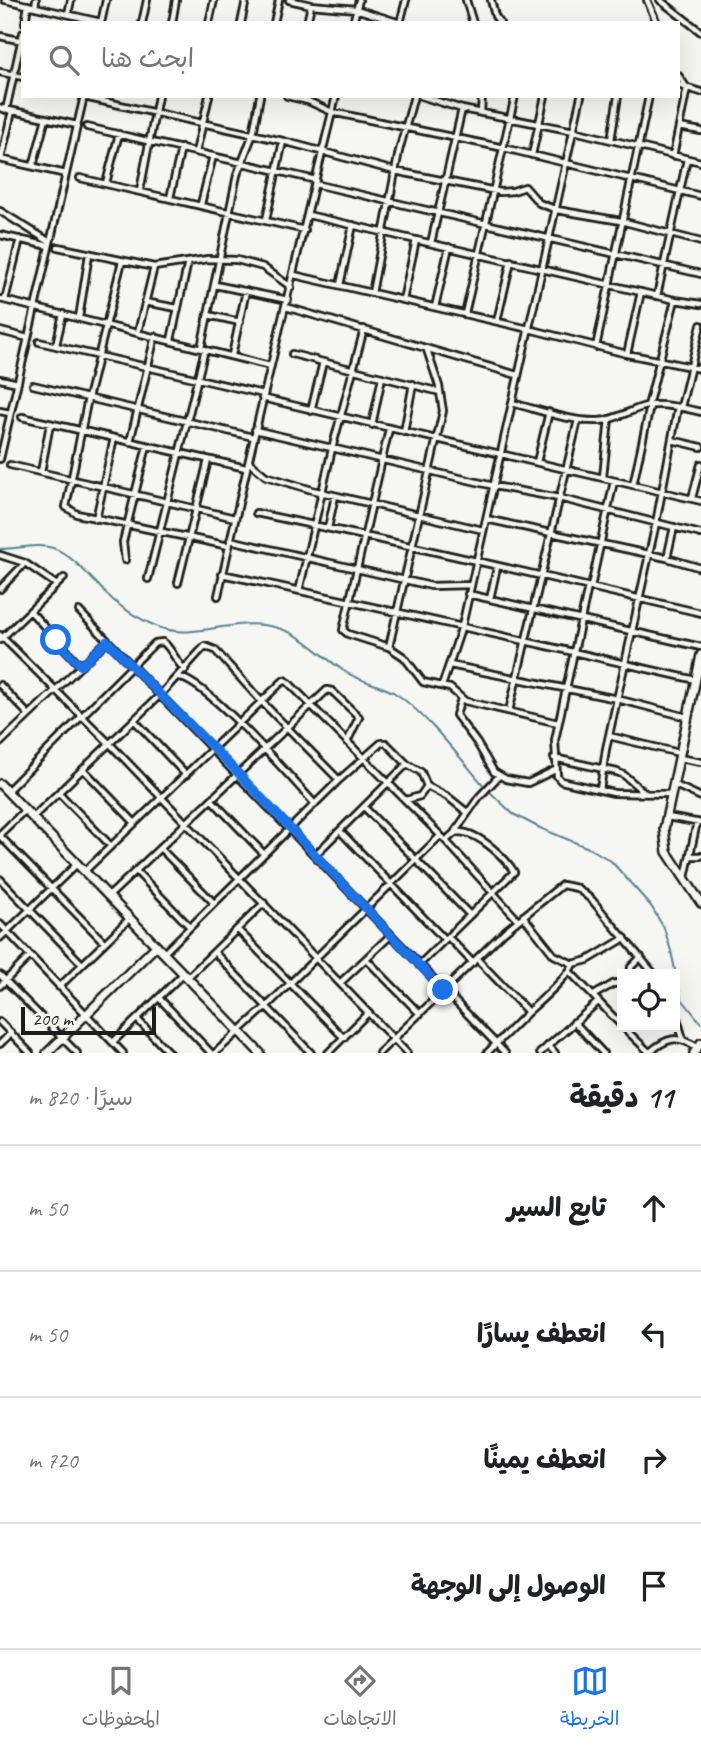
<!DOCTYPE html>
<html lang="ar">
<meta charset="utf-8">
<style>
:root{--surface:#fff;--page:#f6f6f6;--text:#202124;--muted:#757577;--line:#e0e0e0;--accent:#1a73e8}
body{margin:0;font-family:Caveat,"Playpen Sans Arabic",sans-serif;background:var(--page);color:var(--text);direction:rtl}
.controls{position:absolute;right:21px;bottom:21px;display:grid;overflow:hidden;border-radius:0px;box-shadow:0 7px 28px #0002}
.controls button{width:63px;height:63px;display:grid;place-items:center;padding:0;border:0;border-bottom:2px solid var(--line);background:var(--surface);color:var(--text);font:35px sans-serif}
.scale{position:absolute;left:21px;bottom:18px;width:135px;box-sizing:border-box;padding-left:7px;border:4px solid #1c1c1c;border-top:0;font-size:19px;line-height:24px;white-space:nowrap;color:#1c1c1c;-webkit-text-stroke:5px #f6f6f2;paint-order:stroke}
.stop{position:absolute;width:21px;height:21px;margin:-16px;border:5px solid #1a73e8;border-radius:50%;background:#fff}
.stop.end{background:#1a73e8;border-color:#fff;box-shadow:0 2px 7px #0008}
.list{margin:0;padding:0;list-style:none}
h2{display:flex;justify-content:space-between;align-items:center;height:91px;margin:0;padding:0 28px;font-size:30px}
h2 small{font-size:23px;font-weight:400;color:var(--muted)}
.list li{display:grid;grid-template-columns:46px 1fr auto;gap:21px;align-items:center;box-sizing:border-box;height:126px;padding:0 28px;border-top:2px solid var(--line)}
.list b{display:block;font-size:26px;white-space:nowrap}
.list em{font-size:23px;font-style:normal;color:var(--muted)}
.icon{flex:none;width:38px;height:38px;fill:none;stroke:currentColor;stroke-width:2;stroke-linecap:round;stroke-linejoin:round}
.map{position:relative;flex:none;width:701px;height:1053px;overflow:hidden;direction:ltr}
.search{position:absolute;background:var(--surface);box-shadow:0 7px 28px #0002;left:21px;right:21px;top:21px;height:77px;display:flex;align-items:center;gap:18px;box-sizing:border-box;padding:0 24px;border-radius:0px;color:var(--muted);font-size:26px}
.sheet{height:595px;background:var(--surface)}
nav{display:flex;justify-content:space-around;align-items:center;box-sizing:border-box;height:98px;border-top:2px solid var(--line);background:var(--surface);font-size:19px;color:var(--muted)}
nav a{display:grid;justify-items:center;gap:4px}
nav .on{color:var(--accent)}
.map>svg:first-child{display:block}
</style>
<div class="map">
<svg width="701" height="1053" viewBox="0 0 701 1053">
<rect width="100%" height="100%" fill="#f6f6f2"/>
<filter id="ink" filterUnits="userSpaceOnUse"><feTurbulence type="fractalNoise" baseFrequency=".0143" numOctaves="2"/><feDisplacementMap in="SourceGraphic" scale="14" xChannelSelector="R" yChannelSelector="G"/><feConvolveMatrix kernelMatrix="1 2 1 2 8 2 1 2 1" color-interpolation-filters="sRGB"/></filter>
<g filter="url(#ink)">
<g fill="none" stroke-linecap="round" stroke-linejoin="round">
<!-- stream -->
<path stroke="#578491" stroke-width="2" d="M0,549C17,549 37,543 53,548C74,555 96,585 113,600C126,611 141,620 158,627C193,640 227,620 263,625C302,630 314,651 344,671C359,681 377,684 393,692C422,709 462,760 485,787
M489,791L513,814L540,828L591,849L611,861L651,906L664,928L671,951L681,998L701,1023"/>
<!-- street casing -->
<g stroke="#1c1c1c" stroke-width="10">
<path id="street" d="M5,0L101,22
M289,0L311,5L356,9L400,23
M466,0L473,23
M491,0L495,16L500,23
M647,0L657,23
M660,0L701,32
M35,7L36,0
M68,14L71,0
M25,23L28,5
M101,23L106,0
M142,23L147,0
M172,23L176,0
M209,23L214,0
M241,23L246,0
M274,23L279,0
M307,23L311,5
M353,23L359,0
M400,23L406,0
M0,36L23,41
M0,72L23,77
M678,85L701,92
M287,96L308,101L332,112L504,148L701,196
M421,96L462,109L574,131L701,162
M84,97L283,141L395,171L501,192L513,191L525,187L539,203L557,210L621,221L701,242
M0,108L77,125
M6,110L23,33
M481,113L482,96
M87,127L316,180
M679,127L701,131
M611,140L618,96
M196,152L209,96
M532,155L545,96
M673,156L687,88L678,75
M0,159L66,174
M1,159L12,111
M33,166L46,118
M80,178L305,230
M106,183L119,134
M315,184L701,274
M140,191L158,96
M170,198L181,148
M201,204L213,156
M0,211L50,242
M308,215L675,300L701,304
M266,220L283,141
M0,235L49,246
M431,243L462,109
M58,247L154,267L208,259L237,260L263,267L291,287
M122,261L88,398L66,507L77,514L229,546
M294,275L529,329L627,354L701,369
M215,285L288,300
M340,285L353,225
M372,293L399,151L414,96
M657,296L687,159
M0,299L270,366
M5,300L20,239
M403,300L416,240
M145,302L177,308
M286,307L517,375
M435,307L449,247
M465,314L515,96
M208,315L240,322
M79,318L89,254
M497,321L511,261
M0,331L28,338
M138,332L154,267
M171,340L188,262
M39,342L263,394
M56,345L63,314
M596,347L649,96
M201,348L237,175L253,134L260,96
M292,354L440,392
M627,354L641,292
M232,355L246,291
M0,379L18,383
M33,385L253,437
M262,398L701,501
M512,403C540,410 570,422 599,421C616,420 630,410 646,406C663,403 684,408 701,412
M648,406L675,300
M681,407L701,325
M0,411L10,413
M311,411L323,362
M22,417L246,468
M372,425L382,377
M389,429L343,630L348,634L389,647L404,657L423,682L450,688L465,701L558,723
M255,430L494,486L559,498L701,534
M404,432L413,384
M672,440L701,447
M130,442L155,336
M0,459L84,96
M249,462L266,476L312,490L483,530
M537,462L549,412
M10,465L235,518
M41,472L50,424
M603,477L609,419
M633,485L650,406
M692,498L701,464
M256,513C405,544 553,578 701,613
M96,519L114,438
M486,519L667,558L701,568
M328,528L335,496
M230,540L431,586L470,585
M0,555L25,563L57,585
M667,558L674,527
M125,560L123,542L147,446
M222,574C381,608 538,644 696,680
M148,579L205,349
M178,583L208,460
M588,587L555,740L557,776L561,781L614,793L670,794
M591,587L614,481
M0,589L25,563
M299,591L332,449L364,329
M468,594L701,647
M218,596C255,429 295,263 336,96
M490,599L497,567
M30,611L81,666
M79,611L505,1053
M0,635L110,744L407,1053
M0,640L64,578
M389,647L443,411L439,386L427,350
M450,665L617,699L687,717
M179,677C210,684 289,776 315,804
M0,685L29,715
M442,686L462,626L581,96
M461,699L456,715L477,743L494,772L506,779L528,783L555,770
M509,711L578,420
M134,720L186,775
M609,736L679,753
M0,743L107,641
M554,758L617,772L624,775L645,793
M679,758L701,762
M83,769L135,823
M673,784L701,797
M600,790L606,749L656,523L678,407
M7,791L155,643L163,642C172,649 176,662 185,670
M59,793L111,846
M212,800L264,854
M406,800L420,796L427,786
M364,807L470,915
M33,817L160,695L205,646L215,650L261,701L339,780
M667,817L701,823
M340,831L445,940
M454,833L479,797L499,776
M0,834L25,810
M0,836L104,942
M161,849L214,903
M315,855L407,764
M690,856H701
M85,871L284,680L288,682L446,841L517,919
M137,872L190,927
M685,878L697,822
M0,879L82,964
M109,896L327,690L332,691L359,717L347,742
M523,916L554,955L573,964L588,960L625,938
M0,924L123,1053
M237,929L344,1038
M448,937L473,963
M0,938L77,864
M214,952L311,1053
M164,953L339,780L381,743H386L407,764L421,772L427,786L448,797L468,813
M366,959L420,1014
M477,959L528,1012L487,1053
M419,965L514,872C505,857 479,833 460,832C453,832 450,837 446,841
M571,973L622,1026
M630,974L631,967L641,957
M0,975L77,1053
M187,978L264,903
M340,983L391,935
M0,986L30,956
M59,987L129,919
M594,995L613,984L622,982
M159,998L211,1053
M675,1011L683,1039
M528,1012C539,1002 570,975 573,964
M137,1019L169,1053
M0,1022L30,1053
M574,1022L603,1053
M623,1027L650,1053
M113,1042L183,974
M0,1044L11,1033
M548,1045L555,1053
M215,1053L267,1006L440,836
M328,1053L368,1013
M379,1053L505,931L562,885L577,888L592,900L654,974
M540,1053L598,1002
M649,1053C667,1037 677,1035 697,1047"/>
</g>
<!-- secondary casing -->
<g stroke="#1c1c1c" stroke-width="12">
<path id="secondary" d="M701,655L664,829L667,852L701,903
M0,784L260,1053
M47,1053L156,946
M694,1053L701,1043"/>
</g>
<!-- street -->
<use href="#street" stroke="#f6f6f2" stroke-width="4.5"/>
<!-- secondary -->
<use href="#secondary" stroke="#f6f6f2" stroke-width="7"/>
</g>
</g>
<g fill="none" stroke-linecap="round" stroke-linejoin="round" filter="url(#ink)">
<!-- route -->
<path stroke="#1a73e8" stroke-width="9" d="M56,640L81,666L107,641L239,774L443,990"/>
</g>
</svg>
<div class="controls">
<button><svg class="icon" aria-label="locate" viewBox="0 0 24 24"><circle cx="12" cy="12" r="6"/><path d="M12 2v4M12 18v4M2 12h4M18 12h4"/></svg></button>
</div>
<div class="scale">200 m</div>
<div class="stop" style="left:56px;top:640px"></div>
<div class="stop end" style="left:443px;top:990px"></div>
<div class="search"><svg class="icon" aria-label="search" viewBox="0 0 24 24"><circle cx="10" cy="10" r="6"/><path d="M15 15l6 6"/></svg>ابحث هنا</div>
</div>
<section class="sheet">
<h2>11 دقيقة<small>سيرًا · 820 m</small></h2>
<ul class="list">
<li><svg class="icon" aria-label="ahead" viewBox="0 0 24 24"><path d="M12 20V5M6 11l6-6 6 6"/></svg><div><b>تابع السير</b></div><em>50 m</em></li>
<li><svg class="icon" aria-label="left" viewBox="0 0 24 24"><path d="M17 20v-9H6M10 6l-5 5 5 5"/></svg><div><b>انعطف يسارًا</b></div><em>50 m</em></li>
<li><svg class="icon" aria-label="right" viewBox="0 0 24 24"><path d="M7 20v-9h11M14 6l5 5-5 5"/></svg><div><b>انعطف يمينًا</b></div><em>720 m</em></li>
<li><svg class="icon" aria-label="arrive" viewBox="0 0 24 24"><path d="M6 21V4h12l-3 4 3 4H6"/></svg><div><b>الوصول إلى الوجهة</b></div></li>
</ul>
</section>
<nav>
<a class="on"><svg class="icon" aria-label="map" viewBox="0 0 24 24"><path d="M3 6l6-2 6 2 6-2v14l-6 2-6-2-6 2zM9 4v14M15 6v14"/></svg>الخريطة</a>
<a><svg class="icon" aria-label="directions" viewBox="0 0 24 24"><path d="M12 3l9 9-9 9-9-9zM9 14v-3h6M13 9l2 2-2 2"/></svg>الاتجاهات</a>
<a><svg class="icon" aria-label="saved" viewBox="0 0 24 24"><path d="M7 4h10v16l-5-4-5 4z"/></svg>المحفوظات</a>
</nav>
